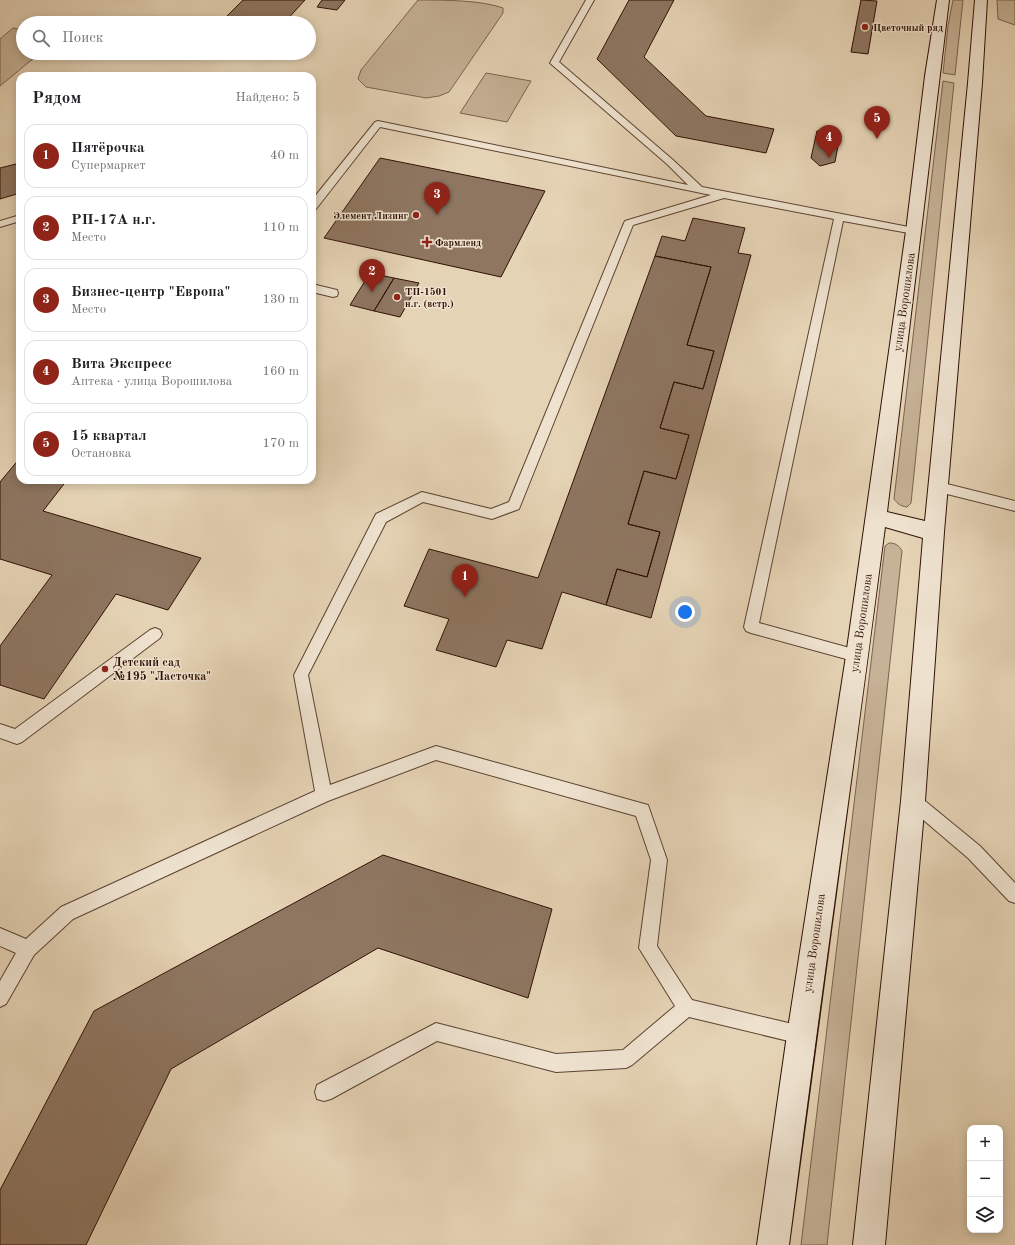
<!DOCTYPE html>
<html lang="ru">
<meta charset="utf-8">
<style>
:root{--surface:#fff;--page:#f2f2f2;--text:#202124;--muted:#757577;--line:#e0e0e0;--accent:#8f2418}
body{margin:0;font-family:"Old Standard TT",serif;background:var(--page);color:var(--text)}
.controls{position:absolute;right:12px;bottom:12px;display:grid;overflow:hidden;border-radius:8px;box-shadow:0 2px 10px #0003}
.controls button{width:36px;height:36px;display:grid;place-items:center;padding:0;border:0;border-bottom:1px solid var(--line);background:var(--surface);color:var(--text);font:20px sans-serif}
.you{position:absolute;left:685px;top:612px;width:14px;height:14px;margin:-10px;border:3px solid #fff;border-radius:50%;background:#1a73e8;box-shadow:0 0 0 6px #1a73e833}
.badge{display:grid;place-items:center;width:26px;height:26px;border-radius:50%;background:var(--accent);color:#fff;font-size:13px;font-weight:700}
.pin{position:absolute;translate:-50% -33px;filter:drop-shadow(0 1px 2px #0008)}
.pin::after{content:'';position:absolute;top:21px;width:14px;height:12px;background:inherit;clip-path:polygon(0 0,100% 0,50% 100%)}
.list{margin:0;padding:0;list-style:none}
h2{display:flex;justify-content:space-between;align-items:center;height:52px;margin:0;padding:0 16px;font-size:17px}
h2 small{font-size:13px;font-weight:400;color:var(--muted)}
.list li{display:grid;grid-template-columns:26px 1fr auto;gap:12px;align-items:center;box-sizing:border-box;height:64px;margin:0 8px 8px;padding:0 8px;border:1px solid var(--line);border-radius:12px}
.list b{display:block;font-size:15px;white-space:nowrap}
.list p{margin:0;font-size:13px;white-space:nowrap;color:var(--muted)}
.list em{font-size:13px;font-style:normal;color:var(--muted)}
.icon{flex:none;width:22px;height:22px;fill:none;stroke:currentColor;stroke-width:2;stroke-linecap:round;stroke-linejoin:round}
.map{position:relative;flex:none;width:1015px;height:1245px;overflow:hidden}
.search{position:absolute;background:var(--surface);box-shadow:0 2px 10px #0003;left:16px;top:16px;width:300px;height:44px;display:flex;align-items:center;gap:10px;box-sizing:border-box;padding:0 14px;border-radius:22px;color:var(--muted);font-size:15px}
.panel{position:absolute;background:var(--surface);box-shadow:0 2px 10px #0003;left:16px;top:72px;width:300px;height:412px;border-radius:12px}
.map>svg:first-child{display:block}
</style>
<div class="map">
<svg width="1015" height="1245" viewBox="0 0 1015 1245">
<rect width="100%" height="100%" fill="#e5d3b5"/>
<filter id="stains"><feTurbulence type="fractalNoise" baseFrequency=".005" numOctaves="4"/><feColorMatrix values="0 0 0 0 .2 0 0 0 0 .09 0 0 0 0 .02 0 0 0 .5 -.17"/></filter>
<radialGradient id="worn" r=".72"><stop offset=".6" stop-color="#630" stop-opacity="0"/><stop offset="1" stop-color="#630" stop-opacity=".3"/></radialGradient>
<!-- green -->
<path fill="#c6b297" stroke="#7b624e" d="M418,0C443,0 481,0 503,8V13L449,92L439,96L426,98L366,87L358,79L361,70Z
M953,0H963L955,75L943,73L948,26Z
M997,0H1015V25L998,19Z
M13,28L23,30V53H40L0,86V39Z
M486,73L531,81L507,122L460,113Z
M943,81L954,83L911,503L907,507C900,506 898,504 894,499Z
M889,543C895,543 899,545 902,551L827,1245H801L885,546Z"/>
<!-- building -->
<path fill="#8e7661" stroke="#301105" d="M243,0H305L284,23H260L261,21L249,19L246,23H220Z
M322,0H345L337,10L317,7Z
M629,0H674L644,57L706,116L774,129L766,153L676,136L597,59Z
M861,0L877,1L868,54L851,52Z
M832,127L840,135L835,162L820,166L811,158L817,131Z
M380,158L545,191L501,277L324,238Z
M20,163V193L0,199V168Z
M693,218L745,228L738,253L751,255L651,618L606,605L617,569L647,577L660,532L628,524L644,471L676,479L689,435L660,428L674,382L703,389L714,351L687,345L711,267L655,256L662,236L685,241Z
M655,256L711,267L687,345L714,351L703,389L674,382L660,428L689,435L676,479L644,471L628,524L660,532L647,577L617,569L606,605L562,592L542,649L507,640L496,667L436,650L449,619L404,606L429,549L538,578Z
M370,273L394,278L374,311L350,305Z
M394,278L419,283L400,317L374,311Z
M20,458V480H67L43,511L201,558L168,610L116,594L44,699L0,685V646L52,575L0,559V482Z
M383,855L552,909L528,998L378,948L171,1069L86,1245H0V1190L94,1011Z"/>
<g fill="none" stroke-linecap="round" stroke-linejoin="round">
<!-- service casing -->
<g stroke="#5d4231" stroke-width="2">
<path id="service" d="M586,0H594L559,62L673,160L702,187L914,228L919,231L914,234L843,221L759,623L857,650L862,652L864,656L862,660L857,662L751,633L746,631L744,627L834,219L724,198L633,225L519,509L492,519L423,502L386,522L308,675L330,785L436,746L648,805L667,860L657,946L692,1000L801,1026L807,1029L810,1035L807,1041L801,1044L689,1017L632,1065L626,1068L556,1072L437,1041L331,1099L324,1101L317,1099L315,1092L317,1085L436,1023L556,1054L623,1050L675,1006L639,948L651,860L636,816L436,760L328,801L73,919L34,955L6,1004L0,1007V981L16,953L0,946V928L26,939L61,907L315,791L294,675L376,514L422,492L491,509L509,502L624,223L625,221L711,195L380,127L316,209L312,210V200L375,122L378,121L688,185L667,164L550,63Z
M20,215V221L0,227V221Z
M312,284L337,290L338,293L337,296L333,297L312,292Z
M939,482L1015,501V511L935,491L933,487L935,483Z
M155,628L160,630L162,634L160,638L22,742L17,744L0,738V724L15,729L150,630Z
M913,793L919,796L980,846L1015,883V903L1009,901L968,858L907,806L905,801L907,796Z"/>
</g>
<!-- secondary casing -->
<g stroke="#301105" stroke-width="2">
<path id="secondary" d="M937,0H949L887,512L925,521L968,83L975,0H987L982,83L944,532L925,801L885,1245H853L901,801L923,538L885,527C854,767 819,1006 789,1245H757L787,1035L846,656L906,231L925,76Z"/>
</g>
<!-- service -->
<use href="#service" fill="#eee2cf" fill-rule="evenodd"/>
<!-- secondary -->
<use href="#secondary" fill="#eee2cf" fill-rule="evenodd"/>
</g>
<!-- markers -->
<g fill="#8f2418" stroke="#eee2cf" stroke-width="1.5">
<circle cx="865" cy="27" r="4"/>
<circle cx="416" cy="215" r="4"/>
<path d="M425 236h4v4h4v4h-4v4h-4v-4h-4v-4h4z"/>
<circle cx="397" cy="297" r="4"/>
<circle cx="105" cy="669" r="4"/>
</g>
<g text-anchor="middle" stroke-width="3" stroke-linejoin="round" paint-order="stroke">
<!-- far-poi labels -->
<g font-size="10" font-weight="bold" fill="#301105" stroke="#eee2cf" text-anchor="start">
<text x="873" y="31">Цветочный ряд</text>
<text x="408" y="219" text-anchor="end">Элемент Лизинг</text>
<text x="435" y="246">Фармленд</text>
<text x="405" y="295">ТП-1501<tspan x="405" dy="12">н.г. (встр.)</tspan></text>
</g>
<!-- street labels -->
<g font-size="12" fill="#301105" stroke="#eee2cf">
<text transform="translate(904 302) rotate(-82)" y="4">улица Ворошилова</text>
<text transform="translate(861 623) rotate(-82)" y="4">улица Ворошилова</text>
<text transform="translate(814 943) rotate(-82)" y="4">улица Ворошилова</text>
</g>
<!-- poi labels -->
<g font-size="12" font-weight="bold" fill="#301105" stroke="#eee2cf" text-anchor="start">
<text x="113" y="666">Детский сад<tspan x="113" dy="14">№195 "Ласточка"</tspan></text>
</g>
</g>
<rect width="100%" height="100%" filter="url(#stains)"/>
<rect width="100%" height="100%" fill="url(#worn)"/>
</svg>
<div class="controls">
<button>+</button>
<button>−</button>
<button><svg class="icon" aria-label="layers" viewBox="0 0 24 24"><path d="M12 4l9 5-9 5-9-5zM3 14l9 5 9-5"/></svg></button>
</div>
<div class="you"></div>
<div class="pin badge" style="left:465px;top:597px">1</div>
<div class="pin badge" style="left:372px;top:292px">2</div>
<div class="pin badge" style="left:437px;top:215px">3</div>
<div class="pin badge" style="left:829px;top:158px">4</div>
<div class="pin badge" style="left:877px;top:139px">5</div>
<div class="search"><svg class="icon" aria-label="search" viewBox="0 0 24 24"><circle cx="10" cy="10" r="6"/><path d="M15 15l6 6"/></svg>Поиск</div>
<section class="panel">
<h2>Рядом<small>Найдено: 5</small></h2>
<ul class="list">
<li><span class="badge">1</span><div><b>Пятёрочка</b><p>Супермаркет</p></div><em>40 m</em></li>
<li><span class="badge">2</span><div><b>РП-17А н.г.</b><p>Место</p></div><em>110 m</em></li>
<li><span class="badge">3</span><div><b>Бизнес-центр &quot;Европа&quot;</b><p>Место</p></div><em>130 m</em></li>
<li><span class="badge">4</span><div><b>Вита Экспресс</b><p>Аптека · улица Ворошилова</p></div><em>160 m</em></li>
<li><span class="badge">5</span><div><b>15 квартал</b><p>Остановка</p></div><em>170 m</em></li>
</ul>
</section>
</div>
